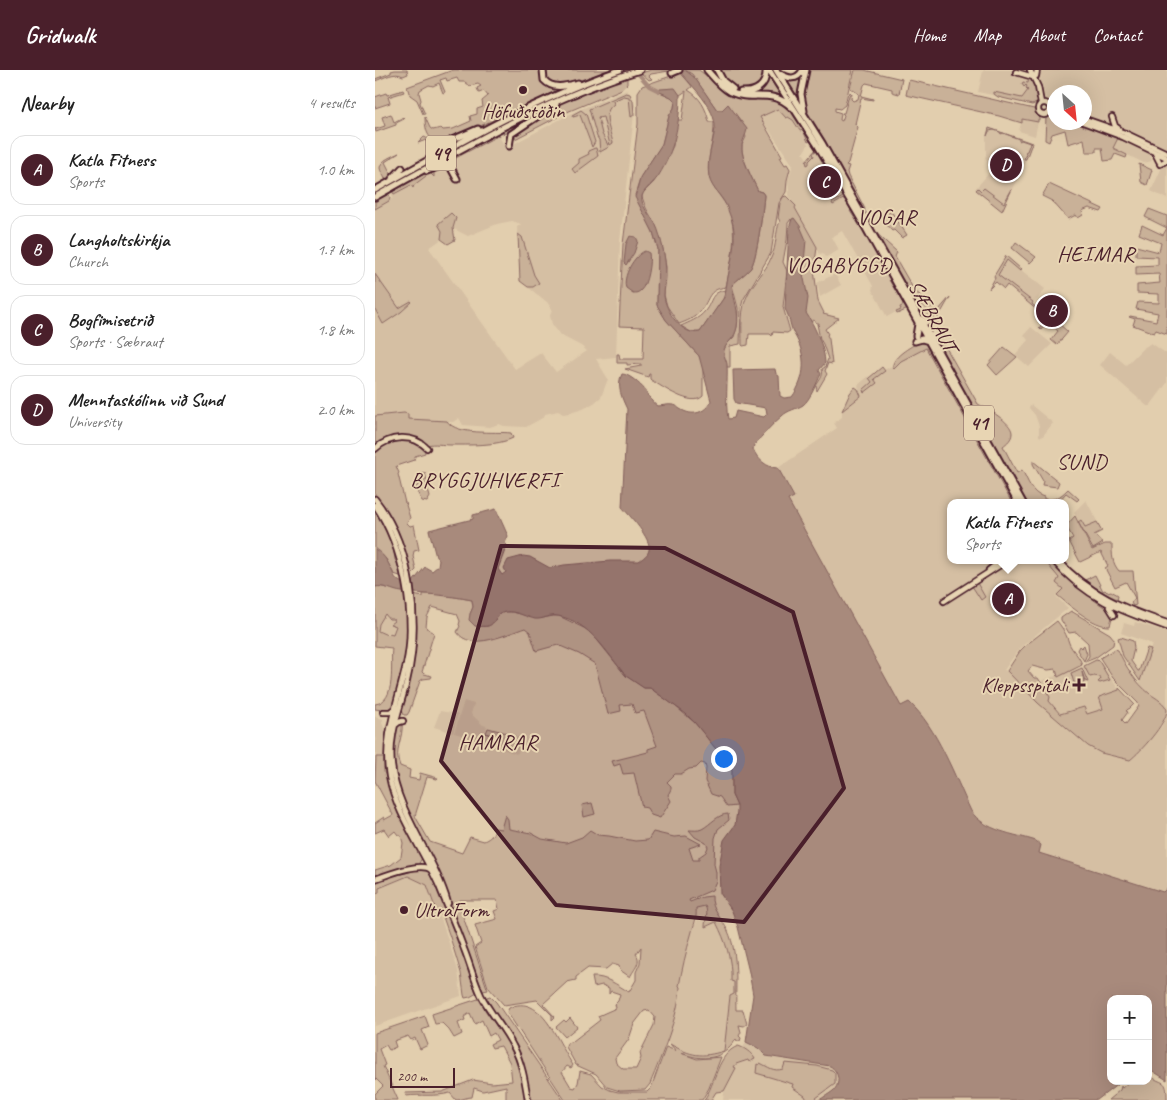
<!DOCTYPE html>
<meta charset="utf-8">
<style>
:root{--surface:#fff;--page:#f2f2f2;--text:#222;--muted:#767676;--line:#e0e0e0;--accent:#4a1f2b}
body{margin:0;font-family:Caveat,sans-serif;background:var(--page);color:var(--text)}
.controls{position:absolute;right:15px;bottom:15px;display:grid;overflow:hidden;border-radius:10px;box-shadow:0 5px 20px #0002}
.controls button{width:45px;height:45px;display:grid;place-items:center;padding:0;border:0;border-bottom:1px solid var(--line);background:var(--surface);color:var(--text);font:25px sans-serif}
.compass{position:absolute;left:672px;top:15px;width:45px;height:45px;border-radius:50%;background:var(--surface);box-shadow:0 5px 20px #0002;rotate:153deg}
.scale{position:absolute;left:15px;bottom:12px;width:65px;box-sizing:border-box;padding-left:5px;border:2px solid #4a1f2b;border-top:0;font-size:14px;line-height:18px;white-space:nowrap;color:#4a1f2b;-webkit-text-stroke:4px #e8d5b3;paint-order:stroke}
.you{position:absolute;left:348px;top:688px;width:18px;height:18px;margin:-12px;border:4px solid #fff;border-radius:50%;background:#1a73e8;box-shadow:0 0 0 8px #1a73e833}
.badge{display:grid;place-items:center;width:32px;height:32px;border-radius:50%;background:var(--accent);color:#fff;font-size:16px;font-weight:700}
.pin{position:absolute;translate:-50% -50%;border:2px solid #fff;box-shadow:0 1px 5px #0006}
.popup{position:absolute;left:572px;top:429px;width:122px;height:65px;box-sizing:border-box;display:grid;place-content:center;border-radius:10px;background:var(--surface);filter:drop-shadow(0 1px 4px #0005);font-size:16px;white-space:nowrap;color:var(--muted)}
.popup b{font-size:19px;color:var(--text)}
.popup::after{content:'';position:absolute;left:50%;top:100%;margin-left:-10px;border:10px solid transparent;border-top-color:var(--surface)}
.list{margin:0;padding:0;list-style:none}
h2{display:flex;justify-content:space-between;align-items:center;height:65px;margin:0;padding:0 20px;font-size:21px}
h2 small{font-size:16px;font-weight:400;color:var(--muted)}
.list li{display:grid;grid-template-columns:32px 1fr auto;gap:15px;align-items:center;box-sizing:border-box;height:70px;margin:0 10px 10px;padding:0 10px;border:1px solid var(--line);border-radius:15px}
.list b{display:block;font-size:19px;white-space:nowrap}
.list p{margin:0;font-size:16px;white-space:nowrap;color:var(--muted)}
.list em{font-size:16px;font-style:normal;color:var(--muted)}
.map{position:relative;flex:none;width:792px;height:1030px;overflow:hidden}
header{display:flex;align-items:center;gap:30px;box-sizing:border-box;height:70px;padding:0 25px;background:var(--accent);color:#fff}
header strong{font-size:24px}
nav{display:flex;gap:28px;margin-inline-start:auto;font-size:18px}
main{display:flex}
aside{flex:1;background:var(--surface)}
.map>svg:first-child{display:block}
</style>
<header>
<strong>Gridwalk</strong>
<nav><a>Home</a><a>Map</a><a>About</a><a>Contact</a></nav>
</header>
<main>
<aside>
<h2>Nearby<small>4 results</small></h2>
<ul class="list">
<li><span class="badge">A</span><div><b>Katla Fitness</b><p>Sports</p></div><em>1.0 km</em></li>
<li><span class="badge">B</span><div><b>Langholtskirkja</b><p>Church</p></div><em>1.7 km</em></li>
<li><span class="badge">C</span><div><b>Bogfimisetrið</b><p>Sports · Sæbraut</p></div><em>1.8 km</em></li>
<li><span class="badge">D</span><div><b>Menntaskólinn við Sund</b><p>University</p></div><em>2.0 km</em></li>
</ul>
</aside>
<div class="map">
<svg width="792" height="1030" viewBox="0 0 792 1030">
<rect width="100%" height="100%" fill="#e2ceae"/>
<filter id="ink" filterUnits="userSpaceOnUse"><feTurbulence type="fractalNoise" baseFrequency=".02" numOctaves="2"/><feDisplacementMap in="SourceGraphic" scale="10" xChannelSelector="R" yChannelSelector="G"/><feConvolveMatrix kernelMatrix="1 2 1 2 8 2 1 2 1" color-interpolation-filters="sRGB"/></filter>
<g filter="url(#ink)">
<!-- built -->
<path fill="#d5bfa3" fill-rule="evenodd" d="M610,0H641L637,3L656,7V19L646,31L603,22L608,1Z
M660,0H792V81L754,62L710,47V22H680L679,40L677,39L670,28L667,15Z
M252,20L257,27L260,35L245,171L241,287L221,289L233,309L226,327L219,333L208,339L195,343L188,344L183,341L170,344L169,347L151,357L129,356L124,354L115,357L88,355L84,348L78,352L33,349L29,343L0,346V138L18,128L17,124L75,90L123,65L131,78L201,41ZM137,151L146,154L142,157L145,211L172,232L177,239L175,246L177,254L185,265L206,276L212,281L181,302L166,283L140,299L54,178L67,169L73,174L80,170L79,159L93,166L122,154Z
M403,39L418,50L421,56L427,60L430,65L433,75L428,83L433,90L439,81L442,79L444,82L468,127L458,135L470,128L479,148L487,157L517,208L529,235L526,239L512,247L497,220L498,216L467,161L457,167L464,180L451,187L448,183L445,184L414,126L413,110L418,95L385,47Z
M647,49L663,52L660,66L644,61Z
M614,58L657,73L646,103L627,141L600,119L616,101L610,87L611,86V65Z
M743,68L753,74L756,72L773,82L775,81L777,83L775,85L777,91L769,93L738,78Z
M792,92V129L776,121L788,95Z
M632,189L670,219L662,230L658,232L623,205Z
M460,204L466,215L445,227L442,213Z
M656,257L677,274L654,297L640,285L653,270L649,265Z
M776,273L792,284V313L775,336H772L725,295L735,282L751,295L767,279Z
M551,277L637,433H576V490H669L683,507L688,519L681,526L693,538L645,578L629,600L632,601L663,633L713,676L726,683L741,687L755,690L758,687L787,656L792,643V818L789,822L664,783V774L661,771L615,757L601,749L596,741L569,681L538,635L534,633L526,636L413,430L419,426L403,398L462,358L459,353L467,347V341L486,326L483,315L494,306L497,310L511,299Z
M656,335L678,353L667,367L664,366V356L660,345L654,338Z
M711,430L727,461L719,465L728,473L718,479L699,442Z
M10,529L19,534L21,556L18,564L6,563L3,559Z
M760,552L792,562V638L764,614L777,574L746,563L749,553L759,556Z
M723,588L744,620L728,639L711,644L708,637L685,644L673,630L666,611L710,596Z
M89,631L99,634L96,644L108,655L112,656L107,671L79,663Z
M65,641L83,644L78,663L59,657Z
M0,647L8,649L7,653L11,662L9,687H1Z
M133,663L144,667L146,673L143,683L141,684L128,679Z
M32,806L52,815L61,843L66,849L83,900L86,926L0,956V824L4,822L3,818Z
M327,835L331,838L330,856L341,852L351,872L356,894V911L359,912V924L355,926L349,981L336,985L323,986L310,983L291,971L316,862L322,851L321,838Z
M371,972L383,978L391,986L455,996L459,998L462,1004V1015L459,1020L444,1030H348L350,1017L359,995L374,990L378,985L368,978Z"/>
<!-- green -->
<path fill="#c9b198" stroke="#8a6862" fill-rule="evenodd" d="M20,0H32L33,4L28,6C20,1 9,8 0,11V9L16,3V1Z
M78,0H166V9L186,19L79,68C58,75 50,69 50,47L55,58L58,60L66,58L68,60L78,59L96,51L95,46L102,44V39L108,37L107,31L113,26L109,21L104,23L102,18L106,16L103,14L95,16L90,12H84L82,8L72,11L71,8L65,10L70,22L68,23L64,13L58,16L54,15L45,20L44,23L46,30L45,33L50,44H48L42,30L35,25L32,17Z
M170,0H235C217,6 195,16 175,13L170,8Z
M276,0H300L276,4L274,6L277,9L274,10L266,3Z
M310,0H324L353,23L398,28L415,37L435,69V71L433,72L428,60L425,61L418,50L413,47L411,48L403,39L385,47L407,86L405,87L410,95L412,94L415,99L412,110L411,122L404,133L396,183L368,230L366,238L365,274L355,276V297H352L348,282L351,275L359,267L362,257L363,238L357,215C363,209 370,204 375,199C382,191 388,138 389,125L387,122L383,121C378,110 365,86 367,75C368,72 370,70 371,67L353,34L347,40H342L317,4Z
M333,0H341C354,22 358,26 384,19L392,0L417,37L405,28L366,24L355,20Z
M343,0H389L390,8L385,16L368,22L352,14Z
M428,0L426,36L405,5L414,10Z
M432,0H478L470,35L465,39L460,38V41L466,43L465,50L467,51L469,45L467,43H469L475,22L477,24L476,29L478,31L483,29L484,24L475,18L480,0H489L527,9L524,24L517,22V19L491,13L489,15L486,26L498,29V30L486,28L480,54L483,57L473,93L471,95L474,96L472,102L473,106L490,139L488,142L430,40L427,26Z
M305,2L316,15L317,17L313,20C325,27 331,38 334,52H339C340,70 331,87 334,105C336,117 345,125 351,135C365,161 356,190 351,217C331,220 336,229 325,241C320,248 312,251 304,254L292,236L289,225L291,197L288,179L280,154L271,138L267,127L268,123L279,112L298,76L302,50H307L311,21L305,25L292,19L285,22L296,27L300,31L299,38L294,46L287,74L266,106L260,125L278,162L283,179L282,235L291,250L324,286L328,295V326C317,338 288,317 276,310L275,309V304H274L273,307L250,299L266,296V294L252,295V293H242V284H244L245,289H268L269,257L244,256L248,174L263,54V22L267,16L299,5Z
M639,3L656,6L662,20L664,32L657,35L623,27L619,24V22L647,28L653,20L651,18L652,16L651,15L649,17L647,14L648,12L653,13L654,8L639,4L637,6Z
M252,7V14L247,19L192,42L140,69L137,68L139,64L176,38L198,27Z
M534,10L659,39L665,49H663V52L647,49V53L624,46L531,25Z
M28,20L29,22L13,27L15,33L0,38V27L11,23L12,25Z
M251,23L255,24L258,31L259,45L256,47L254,27L249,26L238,31L239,34C226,43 235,59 238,73L235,75L228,47L223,48L227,64L234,77L225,82L224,70L222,67L214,39Z
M172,37L136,62L126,64L77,90L45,102Z
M206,40L211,44L220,72L217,77L205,45L198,47L197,45Z
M16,44L19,52L27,48V47L29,49L21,53V55L1,62L0,58L1,59L10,56L7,47Z
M674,46L679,47L680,52C704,53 721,56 743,68L738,78L752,85L751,88L740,84L737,90L729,91L727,78H721V82H711L709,69L693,74L690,60L677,64L674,72L670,70L671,47Z
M614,58L657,73L651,89H649L651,83L650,82L652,81L655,73L646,70L644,71V69L628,63L626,64L625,62L619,60L614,61L612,66Z
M49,67L58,71L69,73L53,79L52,76L54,75L51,70L43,73Z
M220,78H221L223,86L200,103L197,99L204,93V89L214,84L213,81Z
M442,78L534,237L542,256V259L533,239L522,244L521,242L526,240L525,237L529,235L514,210L517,208L487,157L486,158L475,141L476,140L470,128L458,135L457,133L468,127L452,96L440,103V107L438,103L451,95L442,80L438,83L439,86L434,91V94L432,95L431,91Z
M24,83L10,92L16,104L23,100L20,104L10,109C9,106 5,101 5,98C5,90 18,86 24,83Z
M764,94L777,100L772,115L766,112Z
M71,95L73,96L59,101V107L55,103L39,115L38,118L36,115L19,124L17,121L36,110Z
M674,114L728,139L726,142L714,138L707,141L708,145L703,148L701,145L693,149L677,131L667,126Z
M603,118L606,121L609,118L629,133L637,119L627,141L601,120Z
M13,123L15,127L14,131L0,139V130Z
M411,126L421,136L420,138L442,177L439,200L443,231L449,243L448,244L464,248L450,259L453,264L452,265L454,269L457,294L453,293L450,301L452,304L442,321L441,316C444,310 449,307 447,299L450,297L453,289L448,274L445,269L442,254L444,256V253H441L439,250L424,258L416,149L413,153L412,170L408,192L412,201L408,237L415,261L412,263L398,262L397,266L395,264H374L373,275L368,276L367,275C367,258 365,239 373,224C379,211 391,201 396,188C402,176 400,162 405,151L403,148L405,133L408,127Z
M774,139L792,146V264L781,260L779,263L758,255L760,249L754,247L755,246L781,251L783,243L761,239L763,232L784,233V224L762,223V215L785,213L784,204L761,205V196L783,195V187L761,186V176L784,182L786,173L764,164L767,155L788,165L792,158L770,147Z
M516,141L532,165L527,168L519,160L517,161L506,149Z
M76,143L81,148L78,158L80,170L73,174L66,169L67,161L63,154Z
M498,160L522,182L520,187L539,220L563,241L575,227L567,241L556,250L547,248L543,236L539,233Z
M143,164L147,167L159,205L164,213L158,217H153L145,211Z
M641,172L661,187L655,193L637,178Z
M631,186L646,199L645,201L632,190L623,205L658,232L657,234L664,240L663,241L632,215L629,219L621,212L614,219L620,208L619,206Z
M0,204L24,238L36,231L37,232L26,242L8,254L0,239Z
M351,220L348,229L325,262H316L306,256C314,252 324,249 330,241C338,231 335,222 351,220Z
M672,243L693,262L682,275L676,270L683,261L673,252L666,260L664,258L671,250L668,247Z
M561,260L603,334C611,338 637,352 637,363C637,369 632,373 628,376L642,403L647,400C653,410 656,424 669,427V429C680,430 684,428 693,419L704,429L702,431L691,423L683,432L684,433H650L573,293L560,267Z
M545,271H551L559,287L562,289L641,433H637L551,278L526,291L518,299C515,287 536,277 545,271Z
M629,277L642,287L622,305L613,295Z
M507,297L510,301L499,309L502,313L489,323L488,320L497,312L494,308Z
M480,317L483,319L486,326L467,341L475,323Z
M29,343L33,344V349L72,351C82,366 120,361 136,363L138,368C123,376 93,375 76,375C68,375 59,373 52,375C30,361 21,369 0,378V346Z
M29,369L49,375L50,383L40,386L39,390L21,396L24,403L23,404L30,433L32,434L31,435L35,448L32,453L35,456L39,455L44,480L39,481L38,486L41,500L34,507L13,445L0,425V383L12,373Z
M658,391L684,412L682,417L667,415L668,411L658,394Z
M50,403L54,418L51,413L55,427L52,432L47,431L40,418L44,413L45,408L50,411L49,408L44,407L43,405Z
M0,439L18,476L20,490L23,494L27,506H25L19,504L11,489L0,479Z
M700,446L717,480L730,474H737C737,485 737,493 744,501H758L761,535L758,536L756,533L760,528L751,512L740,517L730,498L733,496L726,482L705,492L694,471L698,468L691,456Z
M706,450L710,457L722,452L727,461L719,465L728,473L718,479L703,452Z
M669,490L677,491L702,516L719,530L735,541L737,547L735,556C719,557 694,535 682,525L688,519L681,513L684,508Z
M720,505L728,521L730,520L732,522L736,521L743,525L742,529L727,522L710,510Z
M602,513L610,527L606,530L597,516Z
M2,516L29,521C35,555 33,586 23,618C21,626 21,637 12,641L0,639V634C22,632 15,594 17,578L0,576V517ZM10,544L14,549H18L19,551L15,554L21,556L18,564L14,563L12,565L3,561L4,554Z
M48,524H63L97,530L98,537L95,544L100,556C115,557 116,557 123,545C135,537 150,547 163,548C170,549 176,545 184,546L215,561L251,606L269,618H275L300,636L320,653L357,699V725L362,736L352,737L345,727L336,724L330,711L331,698L330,694L326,693L321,698L314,699L306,704H300L292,712L296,716V719L293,725L296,731L285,748L276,745L272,738L267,737L259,703L248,704L245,694L239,696L237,691L273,682V679L282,676L269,641L260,643L257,634L245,635L246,641L233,644L220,594L204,584L183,575L161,581L155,562L150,558C132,564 95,582 82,562L85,556L84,555L85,551L82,544L57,537L52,547L51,557L59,563L47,602L49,604L57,606L56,608L48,609L45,611L34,642L32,645H29L26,638L32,615L38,525L48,527Z
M696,541L735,564L739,569L738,575L720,588L710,592L714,586L713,573L701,562L694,563L686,550V548Z
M682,551C689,560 691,564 694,573C697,581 705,586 707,595L683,607L681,599L673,600L657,596L653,601L659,608H663L675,627L674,631L685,644L709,637L712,644L728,639L724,627L744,620V618L759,634L754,639H753L751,641L753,642L747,650L751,654L764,636L763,633L738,608L725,588L740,579L743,580C751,597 760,612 775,624C781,628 790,633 792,640C792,653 765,682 755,690L726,683L713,676L663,633L632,601L645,581L651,575Z
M746,567L758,571L759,578L756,591L763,601H764L772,578L776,579L765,611L748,586L743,568Z
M709,575L712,584L709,591L702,580L704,576L706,578Z
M721,590L724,591L735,610L725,613L723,612L726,609L725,607L719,606L715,607L709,596Z
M707,598L713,612L710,611L707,602L709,613L705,615L704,612L699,613L696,603Z
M27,653C29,668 18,680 25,696L35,700L34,708L44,710L45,703L63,708L62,709L52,707L40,746L55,772L87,783L95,767L109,771C115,768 119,765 120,758L126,759L130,745L133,749L134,759L156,763L167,769L191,773L207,767L215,760L223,765L234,766L260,771L273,770L278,762L299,767L311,766L326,774L314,778L318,790H324V787L331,782L333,777L331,773L320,767L314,760C318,760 323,761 327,759C336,754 343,744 353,744L354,750L343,759L340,768L339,794L341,802V811L337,820L314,830L315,832L328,827L337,826C336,839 347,849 353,861C364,886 360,914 361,940H368L372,954L369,956L364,955L366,962L364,966L366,968L365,971H362L361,969C348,991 328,991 306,983L322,989L346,987L334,1018L327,1030H190L132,942L134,938C167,921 184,976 198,995L196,998L192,996L187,1002L196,1017L200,1018L203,1013L205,1001L216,1004L227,1016L235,1020L243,1022H272L276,1018L291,977L301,981L295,974C316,986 326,988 349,981L355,926L359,924V912L356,911C357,889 351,872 341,852L330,857C330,849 334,843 330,836L321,838C322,851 319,853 316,865C311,882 307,899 304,916L305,917C303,948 287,984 275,1014L270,1020L245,1021L232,1017L221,1004L201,995L191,977L192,973L198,971L225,950L223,946L241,938L240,934L243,931L245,924L236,921L234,924V918L227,915L219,917L217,907C231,906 242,915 254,922L261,910V902L265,893L266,877L261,884C267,892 259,899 255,907L245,900L244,896L237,894L231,899L213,898L201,907V910L192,912L168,934L180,947L177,950V945L162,930L129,935L113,917L100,877L106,873L100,855L122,849L119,841L124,839L122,830H85L84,834L112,918L113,920L108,921L79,848L66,809L28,728L21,708L17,684L22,654ZM274,940L280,947L279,955L265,983L266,988L261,999H248L241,993L240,988L254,969L259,954L269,941Z
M113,658L132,663L127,678L108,671L110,663L121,667L111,663Z
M1,687H9V702L47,788L43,795L0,808V800L16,795L26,787L28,773L26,766L23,765L20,761L14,766L9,759L0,763V753L9,747V750L18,745L0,711Z
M217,733L220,744L209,747L207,735Z
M51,798L56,802L86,875L103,921L102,923L95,927L90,928L89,925L86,903L75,867L68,847L61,840L52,815L33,806L4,818V822L0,824V812L17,806Z
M115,926L121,932L188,1030H154L147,997L111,931L112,927Z
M103,929L108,931L110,940L137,978L142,988L146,999L150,1030H131V1016L108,1021L99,1018L97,1027C91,1027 87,1030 81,1030L75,1023C60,1027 46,1024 31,1026L30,1023L67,1022L98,1010L117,1013L137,1011L135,993L126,976L117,978L115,974L123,970L119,963L114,966L107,950L100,954L95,943L89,947L90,950L83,953L87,964L79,968L74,960L67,953L60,954L57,944Z
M50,946L54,957L47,960L53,975L45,979L40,968L36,970L33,966L19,971L21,977L14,980L11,975L4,979L10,995L8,996L23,1030H0V1024L8,1016L0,1008V963Z
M195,948L202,957L190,967L181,957L189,950L191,952Z
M363,976C368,977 377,983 380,989L374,992L373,990L361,994L359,997L361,998L349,1021L341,1022L336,1030H329C341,1013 342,984 363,976Z
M385,993C394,997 398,1002 408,999L410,993L442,996L457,1000L460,1003V1014L441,1028L442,1030H432L430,1026L417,1017L418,1014L381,1003L382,994L384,995Z
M773,1004C788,1017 792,1006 792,1030H733L745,1020L746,1016L747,1018L755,1011H773Z"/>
<!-- water -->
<path fill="#a88a7b" stroke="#825f5b" d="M310,0L320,8L342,40H347L353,34L372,59C371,65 368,69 367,75C365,87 378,110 383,121L387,122L389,125C388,138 382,191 375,199C370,204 363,209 357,215C358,229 365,242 362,257C360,269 352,271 349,280C348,285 351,289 352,294C353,312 350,331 353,349L359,348L361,341L389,347L392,344L391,338L361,333L359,329L358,300L400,299L401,304L404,306L405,326L409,328L417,327C431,308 432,285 419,264C415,257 415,247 410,239L414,158L417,149L419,148L425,156L431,170L428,204L433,228L431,243C439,254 450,279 450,293L444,300L446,304C442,312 435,330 428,335C422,339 413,340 407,346C397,354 388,365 379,375L378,379C382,389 392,398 403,398L419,427L413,430L526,636L534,632C562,657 580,707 596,741C609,761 640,764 661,771L666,775L664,783L788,822L792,818V1010L773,998V929H736V1011H747L722,1030H444C449,1027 454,1024 458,1021C466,1014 464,1001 455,996L391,986L383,978L371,972L378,925L374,902L363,857L357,841L345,823L344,796L349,770L360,755L362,741V736L357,725V699L320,653L311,644L275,618H269L251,606C232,583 215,552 183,546C175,544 168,550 160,549C147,546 135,537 123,545C116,557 115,557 100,556L94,550L95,544L98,537L97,530C72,525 51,524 27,522C17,521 10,515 0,517V479C5,482 9,486 12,491C20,504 18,515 37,513L50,497L57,501L63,496L64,489L61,487L54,460L98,449V445L121,439L133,466L130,473L132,475L123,499L127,505L131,502L129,498L133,490L148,486L155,487L175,498L189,495L235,491H264C268,488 273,485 274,480C277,469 254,445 247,437L252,339C247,329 241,315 247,304C254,304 265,314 270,320C274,325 275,331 282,336C287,336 293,334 298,335C304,336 301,337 305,339C318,347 330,343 336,331L324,286L291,250L282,235L283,179L278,162L260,127L266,106L287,74L294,46L299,38L300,31L296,27L285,22V19L300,18L305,25C305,53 299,81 284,105C280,112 269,119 267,126C265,136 276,146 280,153C284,161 286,170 288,179C290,188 291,197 291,206C291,212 289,219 289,225C290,240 307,267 325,262L348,229L350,226C352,205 360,183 359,162C359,154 355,146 353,140C349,127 337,120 334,107C331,90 338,74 340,58C341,38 316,15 305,2Z
M255,166L261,167L263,171L259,183L251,195L249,193L251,174Z
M270,181L274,183C276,191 272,215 266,220C263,223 261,223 258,223L251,218C247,207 259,185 270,181Z"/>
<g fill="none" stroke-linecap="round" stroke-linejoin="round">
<!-- river -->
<path stroke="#a88a7b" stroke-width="4" d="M260,0L274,16L284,21"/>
<!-- major casing -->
<g stroke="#4a1f2b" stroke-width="8">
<path id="major" d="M655,0L663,17L666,33
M641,2L658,7
M661,6L662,0
M663 39a6 6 0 1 1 12 0a6 6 0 1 1-12 0Z
M737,47L740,56L744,59
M710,49L750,63L792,83
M708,52L748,67L792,88
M780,83L784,91
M785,94L792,90
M0,379C14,366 37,363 52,378
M0,429C38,477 46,554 32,611C25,640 13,666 17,696C22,742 60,787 73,833
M0,435C28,476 42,547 31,595C23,632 7,668 14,706C21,744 48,780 64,816C72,836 81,857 89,879C95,894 99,910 106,925C115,943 129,958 138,976C147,992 150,1011 153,1030
M678,490C710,528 746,541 792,557
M683,490C713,524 750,539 792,553
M614,500L627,490
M569,531L633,490
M734,537L739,545
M8,642H15L19,639
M19,656L24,652L28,651
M0,809C12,805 46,791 56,800"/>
</g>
<!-- highway casing -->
<g stroke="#4a1f2b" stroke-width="9">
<path id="highway" d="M168,0L169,10C178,20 191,16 203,13
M332,0C339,8 346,17 355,22C377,32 396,18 416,37
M342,0L348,11L358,19
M394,0L443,76L488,153L643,433
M401,0L447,73L648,433
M297,3L304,0
M404,3C413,9 422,11 428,0
M366,22C381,23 392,16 391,0
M429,41L426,24L431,0
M77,70L103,59
M134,76L136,64L181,34
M52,101L70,94L76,98L82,109
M17,109L27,98
M0,120C80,75 158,30 245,0
M0,127C88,78 168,30 265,0
M546,249L552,252L560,250
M541,266L543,254
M558,268L560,256
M540,271L547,269L554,271"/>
</g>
<!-- major -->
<use href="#major" stroke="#e8d5b3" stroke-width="4.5"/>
<!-- highway -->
<use href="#highway" stroke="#e8d5b3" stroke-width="5"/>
</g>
</g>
<!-- marked area -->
<path fill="#4a1f2b" fill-opacity="0.2" stroke="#4a1f2b" stroke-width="4" stroke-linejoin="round" d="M126,476L290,478L418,542L469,718L369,852L181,835L66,691Z"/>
<!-- markers -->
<g fill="#4a1f2b" stroke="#e8d5b3" stroke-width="2">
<circle cx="148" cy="20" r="5"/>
<path d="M701.5 607.5h5v5h5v5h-5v5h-5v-5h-5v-5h5z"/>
<circle cx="29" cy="840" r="5"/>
</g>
<g text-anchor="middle" stroke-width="4" stroke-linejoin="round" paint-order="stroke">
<!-- shield labels -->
<g fill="#e8d5b3" stroke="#795654" stroke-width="1">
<rect x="51" y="65.5" width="30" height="35" rx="4"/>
<rect x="589" y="335.5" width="30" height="35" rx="4"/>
</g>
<g font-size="20" font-weight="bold" fill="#4a1f2b">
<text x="66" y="90">49</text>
<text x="604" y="360">41</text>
</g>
<!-- poi labels -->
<g font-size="21" fill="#4a1f2b" stroke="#e8d5b3">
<text x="148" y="48">Höfuðstöðin</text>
<text x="693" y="622" text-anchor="end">Kleppsspítali</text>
<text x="39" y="847" text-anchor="start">UltraForm</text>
</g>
<!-- street labels -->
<g font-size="21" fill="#4a1f2b" stroke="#e8d5b3">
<text transform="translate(558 246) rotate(61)" y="7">SÆBRAUT</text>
</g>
<!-- neighbourhood labels -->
<g font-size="22" letter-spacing="1" fill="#4a1f2b" stroke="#e8d5b3">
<text x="512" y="154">VOGAR</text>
<text x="721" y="191">HEIMAR</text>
<text x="464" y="202">VOGABYGGÐ</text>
<text x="707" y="399">SUND</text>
<text x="110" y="417">BRYGGJUHVERFI</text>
<text x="123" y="679">HAMRAR</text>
</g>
</g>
</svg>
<div class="controls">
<button>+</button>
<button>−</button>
</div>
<svg class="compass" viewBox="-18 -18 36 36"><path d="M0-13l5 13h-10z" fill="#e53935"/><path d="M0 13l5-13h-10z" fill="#767676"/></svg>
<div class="scale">200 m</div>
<div class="you"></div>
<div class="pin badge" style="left:633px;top:529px">A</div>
<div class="popup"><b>Katla Fitness</b>Sports</div>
<div class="pin badge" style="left:677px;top:241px">B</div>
<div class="pin badge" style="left:450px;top:112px">C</div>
<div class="pin badge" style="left:631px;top:95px">D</div>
</div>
</main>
